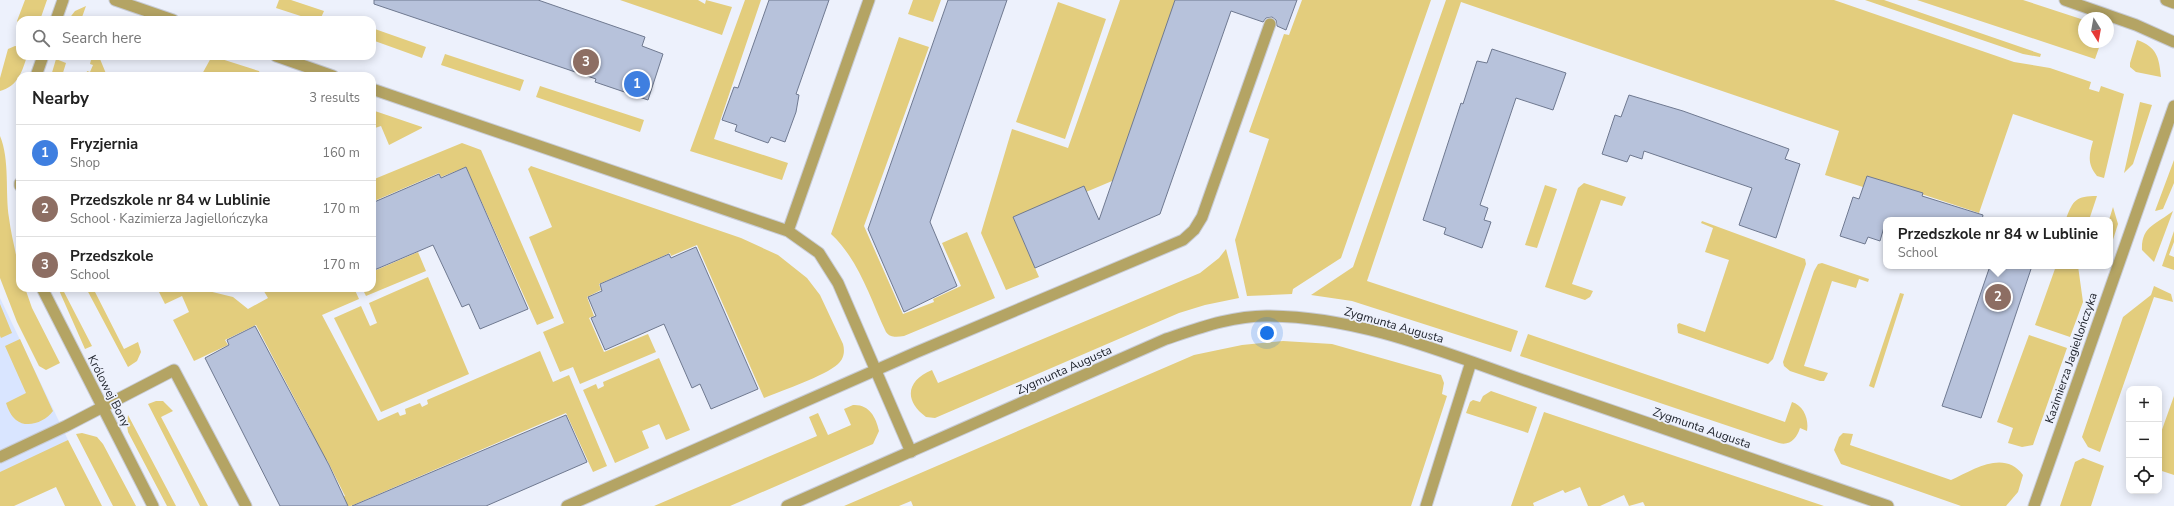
<!DOCTYPE html>
<meta charset="utf-8">
<style>
:root{--surface:#fff;--page:#f2f2f2;--text:#222;--muted:#767676;--line:#e0e0e0;--accent:#8c771b}
body{margin:0;font-family:"Nunito Sans",sans-serif;background:var(--page);color:var(--text)}
.controls{position:absolute;right:12px;bottom:12px;display:grid;overflow:hidden;border-radius:8px;box-shadow:0 2px 10px #0003}
.controls button{width:36px;height:36px;display:grid;place-items:center;padding:0;border:0;border-bottom:1px solid var(--line);background:var(--surface);color:var(--text);font:20px sans-serif}
.compass{position:absolute;left:2078px;top:12px;width:36px;height:36px;border-radius:50%;background:var(--surface);box-shadow:0 2px 10px #0003;rotate:169deg}
.you{position:absolute;left:1267px;top:333px;width:14px;height:14px;margin:-10px;border:3px solid #fff;border-radius:50%;background:#1a73e8;box-shadow:0 0 0 6px #1a73e833}
.badge{display:grid;place-items:center;width:26px;height:26px;border-radius:50%;background:var(--accent);color:#fff;font-size:13px;font-weight:700}
.pin{position:absolute;translate:-50% -50%;border:2px solid #fff;box-shadow:0 1px 4px #0006}
.popup{position:absolute;left:1883px;top:217px;width:230px;height:52px;box-sizing:border-box;display:grid;place-content:center;border-radius:8px;background:var(--surface);filter:drop-shadow(0 1px 3px #0005);font-size:13px;white-space:nowrap;color:var(--muted)}
.popup b{font-size:15px;color:var(--text)}
.popup::after{content:'';position:absolute;left:50%;top:100%;margin-left:-8px;border:8px solid transparent;border-top-color:var(--surface)}
.list{margin:0;padding:0;list-style:none}
h2{display:flex;justify-content:space-between;align-items:center;height:52px;margin:0;padding:0 16px;font-size:17px}
h2 small{font-size:13px;font-weight:400;color:var(--muted)}
.list li{display:grid;grid-template-columns:26px 1fr auto;gap:12px;align-items:center;box-sizing:border-box;height:56px;padding:0 16px;border-top:1px solid var(--line)}
.list b{display:block;font-size:15px;white-space:nowrap}
.list p{margin:0;font-size:13px;white-space:nowrap;color:var(--muted)}
.list em{font-size:13px;font-style:normal;color:var(--muted)}
.icon{flex:none;width:22px;height:22px;fill:none;stroke:currentColor;stroke-width:2;stroke-linecap:round;stroke-linejoin:round}
.map{position:relative;flex:none;width:2174px;height:506px;overflow:hidden}
.search{position:absolute;background:var(--surface);box-shadow:0 2px 10px #0003;left:16px;top:16px;width:360px;height:44px;display:flex;align-items:center;gap:10px;box-sizing:border-box;padding:0 14px;border-radius:12px;color:var(--muted);font-size:15px}
.panel{position:absolute;background:var(--surface);box-shadow:0 2px 10px #0003;left:16px;top:72px;width:360px;height:220px;border-radius:12px}
.map>svg:first-child{display:block}
</style>
<div class="map">
<svg width="2174" height="506" viewBox="0 0 2174 506">
<rect width="100%" height="100%" fill="#edf1fc"/>
<!-- built -->
<path fill="#d9e5ff" d="M0,298L68,440L0,474Z"/>
<!-- green -->
<path fill="#e3cd7d" d="M25,0H47L40,20H20V27L17,21Z
M279,0H291L324,11L320,20H313L276,8Z
M620,0H698L705,4L706,0L732,7L722,35Z
M745,0H761L714,139L788,163L782,180L690,151Z
M913,0H941L933,22L908,14Z
M1120,0H1175L1124,176L1086,192L1013,217L1039,277L1006,290L981,233L1012,129L1068,148Z
M1302,0H1431L1341,258L1293,289L1292,294L1247,296L1235,240L1269,139L1249,132L1284,34L1289,35Z
M1446,0H1834L2014,62L2050,68L2091,82L2089,89L2099,92L2101,86L2124,94L2104,178L2097,176C2087,164 2089,155 2093,141L2013,114L1979,213L1867,176L1863,187L1825,175L1839,131L1461,2L1367,281L1518,331L1511,352L1352,301L1311,295L1353,267Z
M1865,0H1884L2041,54L2040,57L2023,54Z
M1917,0H2023L2084,20V42H2101L2095,59Z
M1058,2L1106,19L1065,139L1016,122Z
M86,6L81,20H68L75,11Z
M372,28L426,47L422,58L372,40Z
M899,37L929,47L864,226L903,314L934,302L933,299L961,286L942,243L967,232L995,298L904,336C897,337 890,338 886,332C870,298 859,260 831,234Z
M2137,40C2157,47 2159,57 2161,77L2136,72L2130,67V63Z
M15,46L20,47V56H27C22,72 18,86 0,91V78L8,49Z
M445,54L524,80L520,91L441,65Z
M92,56H108L100,59L107,76H86L87,71L90,72L93,65L90,64Z
M212,56L259,71L261,76H201Z
M56,59L66,63L62,76H51Z
M540,86L644,120L640,132L536,97Z
M2140,102L2152,105L2133,164L2124,173Z
M372,110L422,127V128L389,145L381,126L372,129Z
M0,136C10,160 5,192 9,218C12,242 20,264 20,288H25L32,308L60,363L46,370L39,366L17,322L0,278Z
M462,143L481,150L554,318L537,325L466,167L441,177L439,173L372,202V180Z
M2174,160V183L2163,209L2155,211Z
M531,166L741,238L778,255L807,278L820,295L843,344C845,351 844,359 838,364C825,376 783,390 764,398L697,245L671,256L670,253L599,284L601,290L587,297L594,316L589,318L604,352L648,334L656,352L580,384L573,367L560,372L543,332L564,323L529,237L552,227L528,169Z
M1584,183L1626,197L1622,206L1601,200L1572,284L1593,291L1590,297L1585,300L1545,287L1578,188Z
M1545,185L1557,189L1537,248L1525,245Z
M2097,196L2089,220L2066,219C2073,200 2076,196 2097,196Z
M2113,207L2118,224L2110,249L2109,220Z
M2173,211L2154,262L2142,250C2141,226 2157,224 2173,211Z
M1702,221L1805,259L1806,264L1773,359L1768,364L1678,333L1677,325L1679,323L1705,332L1729,260L1705,252L1713,228L1701,223Z
M2174,231V242L2169,255L2174,257V270L2162,266Z
M1226,249L1239,298L1205,305L1179,313L935,418L926,417C903,400 907,380 932,370L938,383L1200,273L1219,258Z
M418,252L426,271L366,296L362,288H372V267L374,271Z
M1822,263L1869,279L1868,282L1859,279L1856,288L1832,281L1804,366L1828,373L1824,381H1820L1790,371L1784,366L1783,362L1814,271L1818,264Z
M2056,266H2078L2083,302L2070,337L2035,325Z
M428,277L469,374L381,412L334,318L361,306L370,326L377,323L369,303Z
M2154,286L2171,294L2173,302L2154,297L2100,452L2088,447L2082,437L2123,317L2151,295Z
M58,288H62L92,346L85,349Z
M86,288H93L124,349L138,342L141,352L137,361L128,367Z
M157,288H196L233,297L248,309L268,298L262,288H354L359,299L322,315L378,421L398,412L400,416L406,414L405,409L420,403L422,407L428,404L427,400L540,351L553,382L569,375L607,466L593,472L566,413L351,506H344L340,498L345,496L327,460L319,464L303,432L310,428L256,325L225,340L228,345L194,361L173,320L189,312L182,296L165,304Z
M1900,293L1904,294L1874,388L1869,386Z
M0,304L12,333L1,338L0,336Z
M1528,334L1785,422L1792,402C1804,406 1809,419 1807,431L1800,428C1797,438 1790,446 1779,443L1520,356Z
M2029,335L2067,348L2033,445L2022,447L2008,443L2013,428L1997,422Z
M20,339L53,411C45,422 27,429 16,420C11,416 8,409 6,403L26,393L5,346Z
M1283,341L1332,344L1441,375L1444,383L1442,394L1447,396L1411,506H913L911,501L899,506H844L1194,355L1242,345Z
M659,358L690,430L666,440L659,424L642,431L649,448L615,463L583,390L596,384L598,389L604,386L603,382Z
M1491,391L1537,407L1528,433L1466,413L1470,402L1473,400L1480,402L1483,396Z
M2174,396V475L2159,470V438Z
M156,401H163L173,411L161,417L208,506H200L148,404Z
M853,405C869,404 876,417 879,431L873,444L730,506H654L817,436L809,417L818,413L828,435L851,425L844,409Z
M1544,412L1824,506H1645L1643,502L1629,506L1624,495L1600,506H1588L1580,487L1565,493L1563,490L1533,503L1534,506H1511Z
M128,415L176,506H167L128,432L127,425Z
M82,433L97,437L103,444L136,506H113L76,434Z
M1843,433L1853,434L1850,445L1951,480C1973,470 2004,449 2023,475L2018,492L2006,506H1961L1841,464L1834,450L1839,437Z
M68,440L102,506H65L56,487L14,506H0V472Z
M2083,458L2104,466L2091,506H2060L2075,462Z"/>
<!-- building -->
<path fill="#b7c2db" stroke="#6f7990" d="M374,0H538L645,37L642,46L663,54L648,100L595,82L596,79L374,4Z
M769,0H829L796,94L799,95L796,112L785,142L771,137L768,143L735,131L737,125L722,120L734,87L738,88Z
M948,0H1007L930,222L957,286L904,312L868,229Z
M1175,0H1297L1286,30L1277,26L1276,20L1272,17L1266,18L1263,22L1231,11L1160,214L1035,268L1013,217L1084,186L1099,220Z
M1492,49L1566,73L1553,110L1516,98L1480,205L1488,208L1484,220L1491,222L1482,248L1444,234L1446,228L1423,220L1461,103L1463,104L1477,61L1487,63Z
M1629,95L1683,111L1789,149L1785,159L1800,164L1776,238L1739,225L1752,188L1644,151L1642,159L1630,155L1627,162L1602,154L1615,115L1621,117Z
M466,167L528,309L480,329L469,304L462,307L433,245L372,271V203L439,174L441,178Z
M1867,176L1923,193L1922,196L1983,215L1982,220H1886L1880,241L1868,237L1865,244L1840,236L1853,197L1859,199Z
M696,247L758,389L711,409L700,384L692,388L664,324L605,350L591,318L596,316L588,297L602,291L600,284L669,254L671,258Z
M1990,266H2032L1981,418L1942,406Z
M255,326L329,465L348,506H280L205,358L229,345L227,340Z
M566,415L587,462L486,506H352Z"/>
<g fill="none" stroke-linecap="round" stroke-linejoin="round">
<!-- service casing -->
<g stroke="#c8ccd6" stroke-width="13">
<path id="service" d="M115,0L173,20
M276,56L333,76
M372,89L788,231L819,253L838,283L911,452
M788,231L869,0
M0,457L66,426L174,370L246,506
M567,506L917,352L1183,240L1194,230L1202,217L1270,24"/>
</g>
<!-- minor casing -->
<g stroke="#c8ccd6" stroke-width="13">
<path id="minor" d="M56,20L63,0
M36,76L43,56
M20,183V186
M42,288L153,506
M787,506L1166,339C1199,328 1234,315 1270,316C1364,317 1452,356 1540,386C1656,426 1772,465 1888,506
M1426,506L1471,362
M2034,506L2174,106"/>
</g>
<!-- tertiary casing -->
<g stroke="#c8ccd6" stroke-width="13">
<path id="tertiary" d="M2065,0L2136,25L2174,42
M2166,0L2174,3"/>
</g>
<!-- service -->
<use href="#service" stroke="#b4a464" stroke-width="11"/>
<!-- minor -->
<use href="#minor" stroke="#b4a464" stroke-width="11"/>
<!-- tertiary -->
<use href="#tertiary" stroke="#b4a464" stroke-width="11"/>
</g>
<g text-anchor="middle" stroke-width="3.5" stroke-linejoin="round" paint-order="stroke">
<!-- street labels -->
<g font-size="12" fill="#1d212a" stroke="#edf1fc">
<text transform="translate(1394 325) rotate(16)" y="4">Zygmunta Augusta</text>
<text transform="translate(2071 358) rotate(-71)" y="4">Kazimierza Jagiellończyka</text>
<text transform="translate(1064 370) rotate(-24)" y="4">Zygmunta Augusta</text>
<text transform="translate(109 391) rotate(63)" y="4">Królowej Bony</text>
<text transform="translate(1702 428) rotate(19)" y="4">Zygmunta Augusta</text>
</g>
</g>
</svg>
<div class="controls">
<button>+</button>
<button>−</button>
<button><svg class="icon" aria-label="locate" viewBox="0 0 24 24"><circle cx="12" cy="12" r="6"/><path d="M12 2v4M12 18v4M2 12h4M18 12h4"/></svg></button>
</div>
<svg class="compass" viewBox="-18 -18 36 36"><path d="M0-13l5 13h-10z" fill="#e53935"/><path d="M0 13l5-13h-10z" fill="#767676"/></svg>
<div class="you"></div>
<div class="pin badge" style="left:637px;top:84px;background:#3f7fe0">1</div>
<div class="pin badge" style="left:1998px;top:297px;background:#8d6e63">2</div>
<div class="popup"><b>Przedszkole nr 84 w Lublinie</b>School</div>
<div class="pin badge" style="left:586px;top:62px;background:#8d6e63">3</div>
<div class="search"><svg class="icon" aria-label="search" viewBox="0 0 24 24"><circle cx="10" cy="10" r="6"/><path d="M15 15l6 6"/></svg>Search here</div>
<section class="panel">
<h2>Nearby<small>3 results</small></h2>
<ul class="list">
<li><span class="badge" style="background:#3f7fe0">1</span><div><b>Fryzjernia</b><p>Shop</p></div><em>160 m</em></li>
<li><span class="badge" style="background:#8d6e63">2</span><div><b>Przedszkole nr 84 w Lublinie</b><p>School · Kazimierza Jagiellończyka</p></div><em>170 m</em></li>
<li><span class="badge" style="background:#8d6e63">3</span><div><b>Przedszkole</b><p>School</p></div><em>170 m</em></li>
</ul>
</section>
</div>
